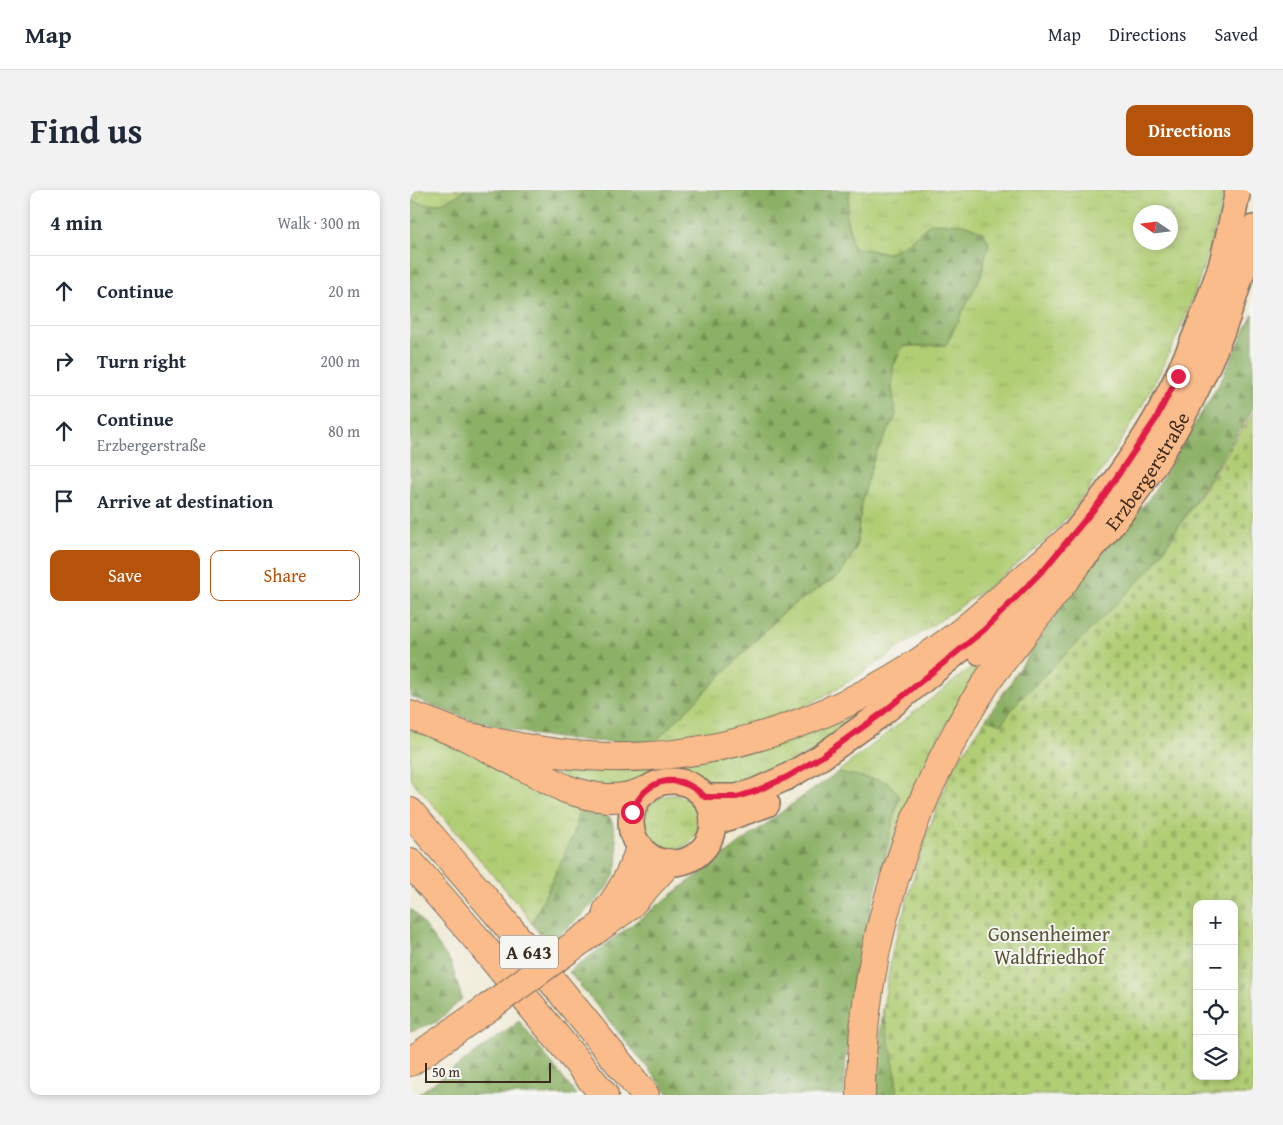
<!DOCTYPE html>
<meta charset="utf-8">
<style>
:root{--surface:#fff;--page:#f2f2f3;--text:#1f2937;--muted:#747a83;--line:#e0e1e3;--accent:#b45309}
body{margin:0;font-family:"Gentium Book Plus",serif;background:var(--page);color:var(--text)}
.controls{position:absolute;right:15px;bottom:15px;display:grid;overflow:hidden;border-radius:10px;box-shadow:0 2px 8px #0003}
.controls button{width:45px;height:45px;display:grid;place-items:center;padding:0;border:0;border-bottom:1px solid var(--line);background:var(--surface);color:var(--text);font:25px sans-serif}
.compass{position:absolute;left:723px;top:15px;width:45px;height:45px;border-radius:50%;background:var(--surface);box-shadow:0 2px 8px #0003;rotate:283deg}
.scale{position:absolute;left:15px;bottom:12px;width:126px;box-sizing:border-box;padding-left:5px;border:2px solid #3b2a1e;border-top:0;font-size:14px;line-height:18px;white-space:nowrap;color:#3b2a1e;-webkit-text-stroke:4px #f6f6f2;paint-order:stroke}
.stop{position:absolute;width:15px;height:15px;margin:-11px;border:4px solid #e11d48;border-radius:50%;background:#fff}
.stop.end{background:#e11d48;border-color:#fff;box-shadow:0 1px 5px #0008}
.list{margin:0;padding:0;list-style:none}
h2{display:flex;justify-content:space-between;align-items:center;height:65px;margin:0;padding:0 20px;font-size:21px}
h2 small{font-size:16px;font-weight:400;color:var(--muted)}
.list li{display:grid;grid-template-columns:32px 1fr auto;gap:15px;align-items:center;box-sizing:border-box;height:70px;padding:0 20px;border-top:1px solid var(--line)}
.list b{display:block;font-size:19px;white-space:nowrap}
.list p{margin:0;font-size:16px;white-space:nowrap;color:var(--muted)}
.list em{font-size:16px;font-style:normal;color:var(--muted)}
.actions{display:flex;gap:10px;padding:15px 20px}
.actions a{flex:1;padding:11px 0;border:1px solid var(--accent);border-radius:10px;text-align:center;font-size:18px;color:var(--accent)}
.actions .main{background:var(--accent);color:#fff}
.icon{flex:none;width:28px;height:28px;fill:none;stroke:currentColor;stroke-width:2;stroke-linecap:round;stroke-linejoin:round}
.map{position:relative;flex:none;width:843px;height:905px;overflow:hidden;border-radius:10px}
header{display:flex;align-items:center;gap:30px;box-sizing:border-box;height:70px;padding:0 25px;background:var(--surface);border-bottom:1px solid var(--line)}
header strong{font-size:24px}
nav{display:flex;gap:28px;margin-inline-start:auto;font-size:18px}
.intro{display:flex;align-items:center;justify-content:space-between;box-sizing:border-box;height:120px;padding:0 30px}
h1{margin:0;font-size:35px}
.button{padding:12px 22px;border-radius:10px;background:var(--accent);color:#fff;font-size:18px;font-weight:700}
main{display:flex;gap:30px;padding:0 30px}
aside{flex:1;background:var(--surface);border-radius:10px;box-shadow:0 2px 8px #0003}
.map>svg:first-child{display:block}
</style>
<header>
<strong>Map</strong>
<nav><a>Map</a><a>Directions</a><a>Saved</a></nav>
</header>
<div class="intro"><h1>Find us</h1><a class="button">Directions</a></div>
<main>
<aside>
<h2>4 min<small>Walk · 300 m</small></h2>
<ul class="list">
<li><svg class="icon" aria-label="ahead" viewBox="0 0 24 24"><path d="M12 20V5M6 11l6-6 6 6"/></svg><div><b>Continue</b></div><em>20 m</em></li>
<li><svg class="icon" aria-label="right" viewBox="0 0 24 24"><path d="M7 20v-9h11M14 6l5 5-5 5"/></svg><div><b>Turn right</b></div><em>200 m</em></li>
<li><svg class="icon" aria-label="ahead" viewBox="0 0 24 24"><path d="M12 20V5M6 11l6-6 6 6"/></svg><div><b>Continue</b><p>Erzbergerstraße</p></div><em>80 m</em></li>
<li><svg class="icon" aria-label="arrive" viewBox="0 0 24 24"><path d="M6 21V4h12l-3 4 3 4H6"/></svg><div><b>Arrive at destination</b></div></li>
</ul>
<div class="actions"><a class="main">Save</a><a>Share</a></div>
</aside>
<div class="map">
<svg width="843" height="905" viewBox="0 0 843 905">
<defs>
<pattern id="grass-tufts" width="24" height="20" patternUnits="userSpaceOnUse" patternTransform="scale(1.25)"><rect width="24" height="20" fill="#b1ce75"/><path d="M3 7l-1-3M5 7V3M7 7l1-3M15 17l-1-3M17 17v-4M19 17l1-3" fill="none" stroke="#99b165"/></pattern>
<pattern id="forest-firs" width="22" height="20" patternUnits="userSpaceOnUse" patternTransform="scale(1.25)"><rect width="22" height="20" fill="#8cb166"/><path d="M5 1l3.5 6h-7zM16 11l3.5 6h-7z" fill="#749053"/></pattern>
<pattern id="cemetery-stones" width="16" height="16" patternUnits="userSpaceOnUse" patternTransform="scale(1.25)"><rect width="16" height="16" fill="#b1ce75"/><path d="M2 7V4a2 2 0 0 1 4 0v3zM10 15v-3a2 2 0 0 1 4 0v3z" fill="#99b165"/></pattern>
</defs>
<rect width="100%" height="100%" fill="#f6f6f2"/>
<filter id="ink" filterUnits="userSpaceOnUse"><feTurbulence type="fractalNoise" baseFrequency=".02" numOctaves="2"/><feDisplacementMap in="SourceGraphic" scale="10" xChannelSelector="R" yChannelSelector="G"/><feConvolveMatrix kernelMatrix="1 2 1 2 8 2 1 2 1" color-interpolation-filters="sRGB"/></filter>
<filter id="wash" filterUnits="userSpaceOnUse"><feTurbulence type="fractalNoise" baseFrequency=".0096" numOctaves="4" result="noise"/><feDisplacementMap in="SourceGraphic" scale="20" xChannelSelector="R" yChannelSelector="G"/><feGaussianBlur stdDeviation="1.12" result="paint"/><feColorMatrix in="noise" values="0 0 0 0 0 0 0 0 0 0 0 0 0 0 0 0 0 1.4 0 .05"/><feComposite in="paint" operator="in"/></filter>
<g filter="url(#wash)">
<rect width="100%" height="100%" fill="#eee9d2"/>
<!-- grass -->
<path fill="url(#grass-tufts)" stroke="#767c4a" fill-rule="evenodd" d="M0,0H55C36,13 23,19 0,10Z
M440,0H814C794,97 754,186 700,268C679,300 656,332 628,357C591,390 549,417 508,445C467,473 423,505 378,524C336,542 290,547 245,552L377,419L431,384L446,358L452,310L464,268L486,225L482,199L483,177L493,156H511L536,154L571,85L521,33L498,53L479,63L443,58L436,26ZM731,22H761V52H731Z
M567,473L572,476L525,553L505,592L470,684L489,608L487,603L476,592L428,582Z
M446,522L451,529L414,555L333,597H303L282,585L273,581L261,580L250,581L241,585L233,591L203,600L158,590L139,574Z
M0,539L51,558L182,618L167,624L165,641L122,734L113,720L0,588Z
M235 632a27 27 0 1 1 54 0a27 27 0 1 1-54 0Z"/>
<!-- forest -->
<path fill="url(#forest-firs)" stroke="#646e42" d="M55,0H440L436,26L443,58L479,63L498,53L521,33L554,34L573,42L579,52L571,86L536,155L511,156H493L483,177L482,199L486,225L464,268L452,310L446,358L431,384L377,419L245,552C218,552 191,552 165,550C108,544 52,530 0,506V10C23,19 36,13 55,0Z
M843,124V219L742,378L605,515L592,535L576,529L668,392L742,305L809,194Z
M428,582L477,592L487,602L489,608L445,781L434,887L435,905H260L159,782L381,615Z
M182,618C199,622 202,627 205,644C207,656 210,670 205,682C196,708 158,737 137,754L122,734L165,641C167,625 165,621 182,618Z
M0,719L6,724L41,773L52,809L27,832L0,841Z
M473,819L486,884L487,905H464Z
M109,831L166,905H7L102,837Z"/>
<!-- cemetery -->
<path fill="url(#cemetery-stones)" stroke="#767c4a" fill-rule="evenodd" d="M843,223V905H487L486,884L473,819L482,763L514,651L542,580L576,529L592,534L605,515L742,378ZM787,714H824V886H787Z"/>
</g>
<g filter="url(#ink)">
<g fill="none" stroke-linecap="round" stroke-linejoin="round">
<!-- primary casing -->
<g stroke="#7a6d5d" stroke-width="28">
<g id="primary">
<path d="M647,364C683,322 719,276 747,227C771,183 791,136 807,88C817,60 822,29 828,0"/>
<path id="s1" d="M570,462C602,433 636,407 666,376C751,286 817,159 843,38"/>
<circle cx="262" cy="632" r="41"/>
<path d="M295,607H327L346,601L377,587L411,567L471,524L578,437"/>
<path d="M303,633L357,614"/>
</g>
</g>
<!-- highway casing -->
<g stroke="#7a6d5d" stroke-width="30">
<path id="highway" d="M0,525L55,546L156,599C183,608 207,613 234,601
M55,546C102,556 149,566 197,567C322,570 442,523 542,449C555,440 568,428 580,418C607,395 634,372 660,348
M0,622L87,723L235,905
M0,672L66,748L194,905
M197,721C212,701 223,681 230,658
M159,759L218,717L258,673
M0,872L79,817
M451,905C451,758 498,613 578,490C587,477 598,464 608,451C627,426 646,401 666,376"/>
</g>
<!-- primary -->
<use href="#primary" stroke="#fabc8b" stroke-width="25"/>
<!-- highway -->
<use href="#highway" stroke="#fabc8b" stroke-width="28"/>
<!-- highway-bridge casing -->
<g stroke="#7a6d5d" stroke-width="30" stroke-linecap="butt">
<path id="highway-bridge" d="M79,817L159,759"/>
</g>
<!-- highway-bridge -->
<use href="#highway-bridge" stroke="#fabc8b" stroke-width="28"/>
</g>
</g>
<g fill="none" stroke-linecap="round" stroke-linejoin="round" filter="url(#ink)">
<!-- route -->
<path stroke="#e11d48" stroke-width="6" d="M222,622C236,587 268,581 295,607H327L346,601L377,587L411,567L471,524L574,440L635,378L689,313L746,229L768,186"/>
</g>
<g text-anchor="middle" stroke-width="4" stroke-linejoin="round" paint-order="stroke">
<!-- shield labels -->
<rect fill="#f6f6f2" stroke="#73675e" stroke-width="1" x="90" y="745.5" width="58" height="33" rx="4"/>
<g font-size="19" font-weight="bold" fill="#3b2a1e">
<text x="119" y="769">A 643</text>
</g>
<!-- street labels -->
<g font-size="20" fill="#3b2a1e" stroke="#f6f6f2">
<text dy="7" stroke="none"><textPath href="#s1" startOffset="248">Erzbergerstraße</textPath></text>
</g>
<!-- park labels -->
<g font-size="20" fill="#585334" stroke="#f6f6f2">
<text x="639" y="751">Gonsenheimer<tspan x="639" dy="23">Waldfriedhof</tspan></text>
</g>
</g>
</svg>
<div class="controls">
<button>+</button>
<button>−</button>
<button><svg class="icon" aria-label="locate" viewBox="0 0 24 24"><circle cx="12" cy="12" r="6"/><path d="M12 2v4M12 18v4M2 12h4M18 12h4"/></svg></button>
<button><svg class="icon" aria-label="layers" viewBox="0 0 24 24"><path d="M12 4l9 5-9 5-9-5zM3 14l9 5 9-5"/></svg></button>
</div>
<svg class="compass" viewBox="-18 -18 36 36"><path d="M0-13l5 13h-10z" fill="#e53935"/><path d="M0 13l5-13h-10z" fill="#747a83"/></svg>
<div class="scale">50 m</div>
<div class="stop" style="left:222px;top:622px"></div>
<div class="stop end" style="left:768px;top:186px"></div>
</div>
</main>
